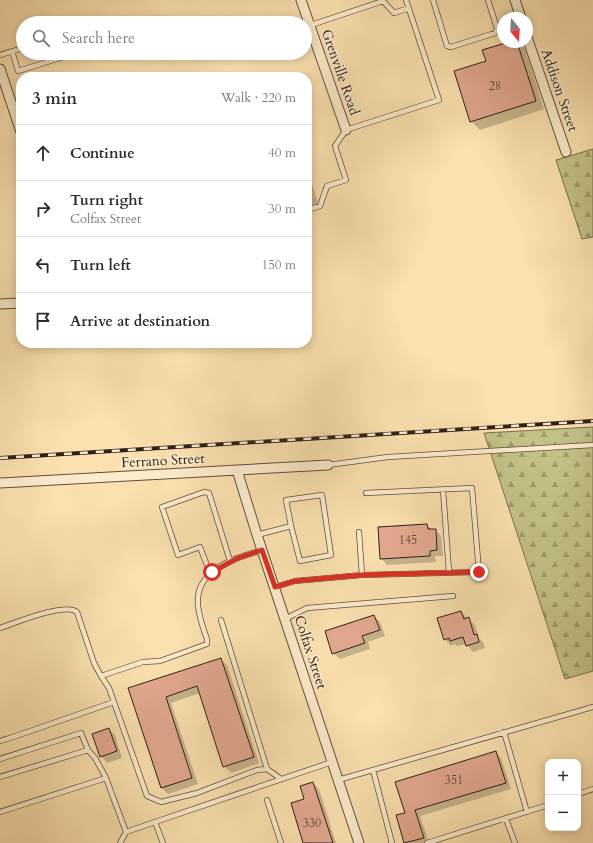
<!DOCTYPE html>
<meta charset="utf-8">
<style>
:root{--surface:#fff;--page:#f7f7f7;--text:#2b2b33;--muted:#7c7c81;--line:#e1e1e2}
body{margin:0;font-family:Cardo,serif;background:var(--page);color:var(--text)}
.controls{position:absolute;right:12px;bottom:12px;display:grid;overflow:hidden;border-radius:8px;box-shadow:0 2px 10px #0003}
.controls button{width:36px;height:36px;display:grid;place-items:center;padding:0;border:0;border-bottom:1px solid var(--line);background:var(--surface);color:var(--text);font:20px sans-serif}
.compass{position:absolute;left:497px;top:12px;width:36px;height:36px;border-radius:50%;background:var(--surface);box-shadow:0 2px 10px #0003;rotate:162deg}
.stop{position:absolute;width:12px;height:12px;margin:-9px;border:3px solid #d93025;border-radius:50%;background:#fff}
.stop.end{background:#d93025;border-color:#fff;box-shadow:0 1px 4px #0008}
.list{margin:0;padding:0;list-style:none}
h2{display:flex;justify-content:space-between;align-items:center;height:52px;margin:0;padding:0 16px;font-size:17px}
h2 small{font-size:13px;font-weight:400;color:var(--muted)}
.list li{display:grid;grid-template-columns:26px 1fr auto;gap:12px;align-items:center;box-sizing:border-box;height:56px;padding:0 16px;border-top:1px solid var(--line)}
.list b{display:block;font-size:15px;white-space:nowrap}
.list p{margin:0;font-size:13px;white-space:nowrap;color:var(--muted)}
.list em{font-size:13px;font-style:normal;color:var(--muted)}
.icon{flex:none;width:22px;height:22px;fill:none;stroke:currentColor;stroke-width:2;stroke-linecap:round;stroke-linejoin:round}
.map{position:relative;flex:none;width:593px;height:843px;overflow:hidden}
.search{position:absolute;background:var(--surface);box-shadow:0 2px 10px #0003;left:16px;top:16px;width:296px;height:44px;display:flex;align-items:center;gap:10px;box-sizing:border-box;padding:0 14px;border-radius:22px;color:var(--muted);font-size:15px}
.panel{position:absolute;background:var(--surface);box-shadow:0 2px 10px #0003;left:16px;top:72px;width:296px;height:276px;border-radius:16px}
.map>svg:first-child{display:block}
</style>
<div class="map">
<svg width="593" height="843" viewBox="0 0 593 843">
<defs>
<pattern id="forest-firs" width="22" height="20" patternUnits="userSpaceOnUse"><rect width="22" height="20" fill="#c3c188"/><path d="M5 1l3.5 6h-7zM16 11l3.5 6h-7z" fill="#9f9c6e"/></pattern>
</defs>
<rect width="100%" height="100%" fill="#fbe1b0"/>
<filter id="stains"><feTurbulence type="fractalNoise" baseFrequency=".005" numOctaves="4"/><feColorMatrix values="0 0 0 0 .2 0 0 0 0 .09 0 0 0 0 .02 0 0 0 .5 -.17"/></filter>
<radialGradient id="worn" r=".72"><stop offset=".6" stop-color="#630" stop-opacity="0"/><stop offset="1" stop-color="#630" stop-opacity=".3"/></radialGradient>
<!-- forest -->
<path fill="url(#forest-firs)" stroke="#787050" d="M593,149V237L582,239L556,160Z
M593,427V671L565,679L484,433Z"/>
<!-- shadow -->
<path fill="#0003" d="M512,42H517L525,49L544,109L480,130L471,121L487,62Z
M307,168L318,203L307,207Z
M427,525L432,530H435L441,536L443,556H435L436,562L387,565L381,558Z
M461,612L475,625L479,638L483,642L485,648L473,652L466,644L457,646L455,644L451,646L445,639Z
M374,616L380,622L385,636L368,642L370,649L340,659L333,653Z
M220,659L227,665L259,763L231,773L224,766L200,693L171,703L198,784L168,794L162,788L129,689Z
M108,729L115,735L122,758L107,763L101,756Z
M496,752L501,758L511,789L420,816L429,843H405L397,816L406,813Z
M313,783L319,789L336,843H304L306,799Z"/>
<!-- building -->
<path fill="#e2a88f" stroke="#2c2018" d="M509,42H517L536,101L470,122L454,71L486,61L482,50Z
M427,524L428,529H436L437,550L430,551V556L380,559L378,527Z
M461,611L464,619L469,617L474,635L477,634L479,642L466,646L463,637L450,641L449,638L444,640L437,618Z
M374,615L380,630L362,636L365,643L332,654L325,631Z
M221,658L254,757L223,767L197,686L166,697L192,778L161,788L128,688Z
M109,728L117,751L100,757L92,734Z
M496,751L506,783L415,810L424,838L404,843L396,815L405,813L395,782Z
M313,782L333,843H303L291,803L304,799L300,786Z"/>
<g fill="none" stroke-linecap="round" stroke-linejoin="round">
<!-- lane casing -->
<g stroke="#60503e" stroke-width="6">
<path id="lane" d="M433,0L447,46L451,47L495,33L497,28L488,0
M305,27L383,1L394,13L409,8
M12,51L18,71L76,53
M0,55L23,48
M307,210L320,206L327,186L346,180L335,146L346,130L439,100L406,0
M328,465L388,457L593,445
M443,490L449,572
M359,532L362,575
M257,535L291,526L300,561L331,555L322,495L286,500L291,526
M262,550C232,559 190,571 199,612C201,622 204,631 207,639V644L160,661L143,662L101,676L109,688L147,796L161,802L197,793L257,770L267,769L281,779
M210,573L200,547L178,555L162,507L204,492L209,493L230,561
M275,587L295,581L362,575L479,572L472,488L366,493
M285,619L307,608L453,596
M221,620L267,769
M0,628C15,623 65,602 77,612L94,663L101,676
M504,732L527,812
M0,741L13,737L114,702
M0,759L81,733L88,750L95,758L106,778
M373,770L392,843H391
M0,777L88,750
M338,780L593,707
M578,794L593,789
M267,800L281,843
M0,812L106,778L126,832L155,822
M506,819L515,843
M120,843L126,832
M163,843L155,822L332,762
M427,843L548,805"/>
</g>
<!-- street casing -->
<g stroke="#60503e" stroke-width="11">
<path id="street" d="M301,0L346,130
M515,0L521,18
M527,37L566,152
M0,69L21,132
M0,304L21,303
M237,470L257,535L359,843
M0,483L328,465"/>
</g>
<!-- lane -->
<use href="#lane" stroke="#fceccc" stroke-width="4.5"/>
<!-- street -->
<use href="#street" stroke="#fceccc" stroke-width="9"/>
<!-- rail casing -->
<g stroke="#2c2018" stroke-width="4">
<path id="rail" d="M0,458L593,421"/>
</g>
<!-- rail -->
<use href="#rail" stroke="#fceccc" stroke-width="2.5" stroke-dasharray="8" stroke-linecap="butt"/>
</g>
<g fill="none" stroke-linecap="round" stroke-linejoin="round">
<!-- route -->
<path stroke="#d93025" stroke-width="5" d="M212,572L238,558L262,550L275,587L295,581L362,575L479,572"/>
</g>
<g text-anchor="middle" stroke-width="3" stroke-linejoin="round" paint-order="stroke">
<!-- number labels -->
<g font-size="12" fill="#5a4236">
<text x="495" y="90">28</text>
<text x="408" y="544">145</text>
<text x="454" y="784">351</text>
<text x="312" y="827">330</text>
</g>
<!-- street labels -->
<g font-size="14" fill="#2c2018" stroke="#fceccc">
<text transform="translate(341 72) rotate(71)" y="5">Grenville Road</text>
<text transform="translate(560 90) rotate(71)" y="5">Addison Street</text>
<text transform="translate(163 460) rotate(-3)" y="5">Ferrano Street</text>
<text transform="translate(311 652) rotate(72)" y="5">Colfax Street</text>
</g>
</g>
<rect width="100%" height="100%" filter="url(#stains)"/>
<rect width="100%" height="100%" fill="url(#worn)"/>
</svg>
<div class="controls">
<button>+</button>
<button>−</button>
</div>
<svg class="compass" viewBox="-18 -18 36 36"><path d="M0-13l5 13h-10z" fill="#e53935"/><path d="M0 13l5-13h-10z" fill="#7c7c81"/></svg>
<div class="stop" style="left:212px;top:572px"></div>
<div class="stop end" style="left:479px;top:572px"></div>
<div class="search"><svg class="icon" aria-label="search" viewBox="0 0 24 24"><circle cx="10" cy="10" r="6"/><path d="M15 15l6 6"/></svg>Search here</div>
<section class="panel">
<h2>3 min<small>Walk · 220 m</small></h2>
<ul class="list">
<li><svg class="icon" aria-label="ahead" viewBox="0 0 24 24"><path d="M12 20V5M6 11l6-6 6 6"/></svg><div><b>Continue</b></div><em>40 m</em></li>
<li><svg class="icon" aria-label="right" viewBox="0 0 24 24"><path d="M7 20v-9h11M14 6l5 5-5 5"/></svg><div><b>Turn right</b><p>Colfax Street</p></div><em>30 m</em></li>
<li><svg class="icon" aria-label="left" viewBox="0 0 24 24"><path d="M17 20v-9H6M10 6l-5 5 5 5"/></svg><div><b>Turn left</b></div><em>150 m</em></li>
<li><svg class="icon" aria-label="arrive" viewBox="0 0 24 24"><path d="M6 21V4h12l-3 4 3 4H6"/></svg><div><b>Arrive at destination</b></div></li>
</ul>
</section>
</div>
